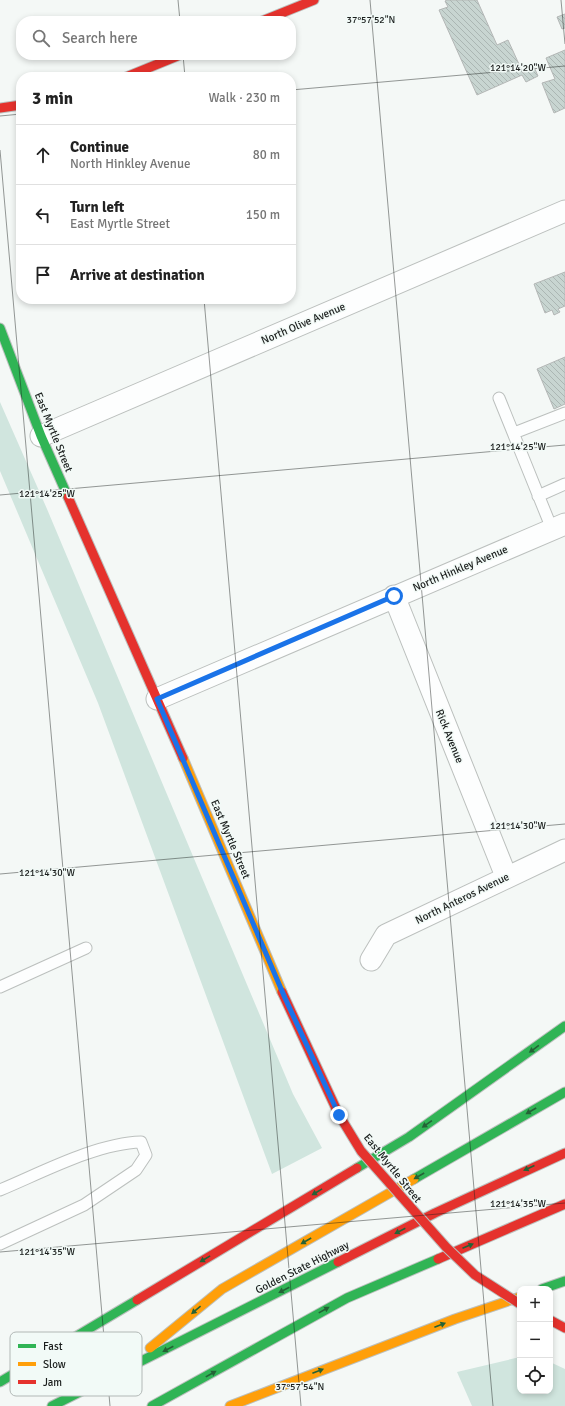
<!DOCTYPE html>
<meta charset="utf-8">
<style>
:root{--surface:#fff;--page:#f2f2f2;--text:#222;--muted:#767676;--line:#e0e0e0}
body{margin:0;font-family:Signika,sans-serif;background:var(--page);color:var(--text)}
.controls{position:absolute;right:12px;bottom:12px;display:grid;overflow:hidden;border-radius:8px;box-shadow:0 2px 6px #0003}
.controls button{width:36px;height:36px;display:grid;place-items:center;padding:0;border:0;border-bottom:1px solid var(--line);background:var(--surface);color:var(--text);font:20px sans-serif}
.stop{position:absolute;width:12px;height:12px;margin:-9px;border:3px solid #1a73e8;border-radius:50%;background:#fff}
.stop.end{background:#1a73e8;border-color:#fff;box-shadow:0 1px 4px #0008}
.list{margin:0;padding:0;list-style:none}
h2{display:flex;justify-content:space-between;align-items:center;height:52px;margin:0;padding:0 16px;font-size:17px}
h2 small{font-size:13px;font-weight:400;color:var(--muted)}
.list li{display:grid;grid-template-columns:26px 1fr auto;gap:12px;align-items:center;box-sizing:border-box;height:60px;padding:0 16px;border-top:1px solid var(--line)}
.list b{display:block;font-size:15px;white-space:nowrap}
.list p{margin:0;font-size:13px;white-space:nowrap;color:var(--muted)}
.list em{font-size:13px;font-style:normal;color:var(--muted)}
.icon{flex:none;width:22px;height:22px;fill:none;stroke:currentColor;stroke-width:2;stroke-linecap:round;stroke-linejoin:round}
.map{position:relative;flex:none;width:565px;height:1406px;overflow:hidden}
.search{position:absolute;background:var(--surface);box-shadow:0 2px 6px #0003;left:16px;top:16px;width:280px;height:44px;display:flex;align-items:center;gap:10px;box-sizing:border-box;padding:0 14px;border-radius:16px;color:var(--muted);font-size:15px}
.panel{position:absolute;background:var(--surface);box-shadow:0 2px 6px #0003;left:16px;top:72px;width:280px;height:232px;border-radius:16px}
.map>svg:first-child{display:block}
</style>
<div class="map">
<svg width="565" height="1406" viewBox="0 0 565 1406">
<defs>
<pattern id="building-back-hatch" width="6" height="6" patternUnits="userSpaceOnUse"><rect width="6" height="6" fill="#c8d5d1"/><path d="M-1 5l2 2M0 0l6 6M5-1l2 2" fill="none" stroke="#abb6b3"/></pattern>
</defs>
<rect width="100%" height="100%" fill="#f4f8f6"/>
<!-- grass -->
<path fill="#d0e5de" d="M0,402L47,509L293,1094L322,1148L272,1174L98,703L0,471Z
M520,1357V1391H550V1362L565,1369V1406H472L457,1372Z"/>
<!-- building -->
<path fill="url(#building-back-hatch)" stroke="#b4b7b6" d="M447,0H477L497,45L508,40L523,73L534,67L538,76L526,82L522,75L477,95L439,10L448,7L445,1Z
M565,14V28L562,29L557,17Z
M565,50V108L554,113L542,83L555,79L546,58Z
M565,272V306L558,309L560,312L554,315L552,310L545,313L534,284Z
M565,357V404L554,409L537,369Z"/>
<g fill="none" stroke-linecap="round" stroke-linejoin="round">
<!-- lane casing -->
<g stroke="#bcc0be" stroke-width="13">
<path id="lane" d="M499,398L552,529
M514,433L565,413
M538,496L565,484
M0,987L86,948
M0,1190C41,1173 97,1143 141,1142L146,1155L136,1170L84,1205L0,1244"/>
</g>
<!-- street casing -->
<g stroke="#bcc0be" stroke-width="23">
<path id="street" d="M41,436L565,211
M394,596L506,876
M157,699L565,524
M371,960L386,935L565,850"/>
</g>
<!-- fast casing -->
<g stroke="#bcc0be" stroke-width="11">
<path id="fast" d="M0,328L41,436L68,497
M357,1168L409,1137L565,1026
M414,1179L565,1092
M542,1289L565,1281
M0,1382L137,1300
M52,1406L338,1262
M152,1406L347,1298L438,1259"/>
</g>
<!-- slow casing -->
<g stroke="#bcc0be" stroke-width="11">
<path id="slow" d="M183,758L282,992
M150,1348L222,1289L414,1179
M230,1406L455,1319L520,1297"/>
</g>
<!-- jam casing -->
<g stroke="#bcc0be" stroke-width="11">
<path id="jam" d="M262,21L314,0
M126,77L180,55
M0,108L21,105
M68,497L183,758
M282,992L339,1115
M438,1259L565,1204
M338,1262L435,1213L565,1153
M137,1300L357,1168
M550,1320L565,1328"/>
</g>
<!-- lane -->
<use href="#lane" stroke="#fdfefe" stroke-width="11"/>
<!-- street -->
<use href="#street" stroke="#fdfefe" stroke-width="21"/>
<!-- fast -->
<use href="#fast" stroke="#30b455" stroke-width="9"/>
<!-- slow -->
<use href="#slow" stroke="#ff9f0a" stroke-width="9"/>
<!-- jam -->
<use href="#jam" stroke="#e5322d" stroke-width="9"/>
<!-- jam-bridge casing -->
<g stroke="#bcc0be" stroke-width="11" stroke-linecap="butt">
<path id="jam-bridge" d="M339,1115L361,1151L446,1247L475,1275L520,1304"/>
</g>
<!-- jam-bridge -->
<use href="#jam-bridge" stroke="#e5322d" stroke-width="9"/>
</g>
<!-- one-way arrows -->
<defs><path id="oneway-solid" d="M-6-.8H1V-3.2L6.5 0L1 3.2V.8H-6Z"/></defs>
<g fill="#246236">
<use href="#oneway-solid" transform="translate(534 1049) rotate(144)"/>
<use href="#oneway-solid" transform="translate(531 1111) rotate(150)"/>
<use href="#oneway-solid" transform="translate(427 1124) rotate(145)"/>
<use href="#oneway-solid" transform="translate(529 1168) rotate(156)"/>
<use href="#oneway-solid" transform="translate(419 1176) rotate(150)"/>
<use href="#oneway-solid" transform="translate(317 1192) rotate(149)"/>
<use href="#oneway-solid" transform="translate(400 1231) rotate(153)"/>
<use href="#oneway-solid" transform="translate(306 1241) rotate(150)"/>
<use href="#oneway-solid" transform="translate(468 1246) rotate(-23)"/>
<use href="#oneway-solid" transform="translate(205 1259) rotate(149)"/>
<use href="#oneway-solid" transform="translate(284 1290) rotate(153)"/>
<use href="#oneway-solid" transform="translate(196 1310) rotate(140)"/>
<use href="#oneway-solid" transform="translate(324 1310) rotate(-29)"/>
<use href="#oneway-solid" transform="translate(440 1325) rotate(-21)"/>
<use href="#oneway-solid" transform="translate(168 1349) rotate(153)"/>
<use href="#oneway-solid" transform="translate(318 1371) rotate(-21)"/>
<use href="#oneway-solid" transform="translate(211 1374) rotate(-29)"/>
</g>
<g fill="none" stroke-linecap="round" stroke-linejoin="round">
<!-- route -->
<path stroke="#1a73e8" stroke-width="5" d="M339,1115L285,998L157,699L394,596"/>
</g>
<!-- ticks -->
<path fill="none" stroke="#1b1e1d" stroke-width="1" stroke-opacity="0.45" d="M178,0L180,21M370,0L493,1406M561,0L565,44M183,55L185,77M291,90L565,66M0,116L21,114M0,150L110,1406M204,299L301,1406M0,495L565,445M0,874L565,824M0,1252L565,1203"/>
<g text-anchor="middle" stroke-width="3" stroke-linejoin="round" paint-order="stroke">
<!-- street labels -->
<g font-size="11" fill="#1b1e1d" stroke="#f2faf7">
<text transform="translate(303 323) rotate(-23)" y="4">North Olive Avenue</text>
<text transform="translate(54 432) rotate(68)" y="4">East Myrtle Street</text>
<text transform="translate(460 568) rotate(-23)" y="4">North Hinkley Avenue</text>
<text transform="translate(450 736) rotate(68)" y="4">Rick Avenue</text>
<text transform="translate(231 839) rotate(67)" y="4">East Myrtle Street</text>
<text transform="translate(462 898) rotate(-26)" y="4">North Anteros Avenue</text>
<text transform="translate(393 1168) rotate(51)" y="4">East Myrtle Street</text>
<text transform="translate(302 1267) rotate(-27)" y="4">Golden State Highway</text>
</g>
</g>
<!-- legend -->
<rect x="10" y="1332" width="132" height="64" rx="6" fill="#f2faf7" stroke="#b2b8b6" stroke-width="1"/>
<rect x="18" y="1344" width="18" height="4" fill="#30b455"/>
<rect x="18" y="1362" width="18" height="4" fill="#ff9f0a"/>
<rect x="18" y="1380" width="18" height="4" fill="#e5322d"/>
<g font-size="11" fill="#1b1e1d">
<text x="43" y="1350">Fast</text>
<text x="43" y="1368">Slow</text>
<text x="43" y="1386">Jam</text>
</g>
<g font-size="10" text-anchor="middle" fill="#1b1e1d" stroke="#f2faf7" stroke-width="3" stroke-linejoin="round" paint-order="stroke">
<text x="371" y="23">37°57'52"N</text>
<text x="518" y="71">121°14'20"W</text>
<text x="518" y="450">121°14'25"W</text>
<text x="47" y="497">121°14'25"W</text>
<text x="518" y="829">121°14'30"W</text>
<text x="47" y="876">121°14'30"W</text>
<text x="518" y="1207">121°14'35"W</text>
<text x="47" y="1255">121°14'35"W</text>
<text x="300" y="1390">37°57'54"N</text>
</g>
</svg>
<div class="controls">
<button>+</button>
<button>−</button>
<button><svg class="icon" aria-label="locate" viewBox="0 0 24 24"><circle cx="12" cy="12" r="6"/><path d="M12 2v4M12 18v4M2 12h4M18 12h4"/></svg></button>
</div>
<div class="stop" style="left:394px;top:596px"></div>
<div class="stop end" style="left:339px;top:1115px"></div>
<div class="search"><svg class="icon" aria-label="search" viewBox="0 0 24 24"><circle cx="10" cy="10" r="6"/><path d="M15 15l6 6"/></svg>Search here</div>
<section class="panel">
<h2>3 min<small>Walk · 230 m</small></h2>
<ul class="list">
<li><svg class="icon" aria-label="ahead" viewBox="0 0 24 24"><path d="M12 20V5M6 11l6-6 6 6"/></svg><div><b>Continue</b><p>North Hinkley Avenue</p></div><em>80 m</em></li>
<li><svg class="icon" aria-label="left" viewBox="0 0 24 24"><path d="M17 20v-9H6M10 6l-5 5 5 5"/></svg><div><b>Turn left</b><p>East Myrtle Street</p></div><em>150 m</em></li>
<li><svg class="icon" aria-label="arrive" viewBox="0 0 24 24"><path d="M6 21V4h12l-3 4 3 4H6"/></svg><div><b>Arrive at destination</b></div></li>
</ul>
</section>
</div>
